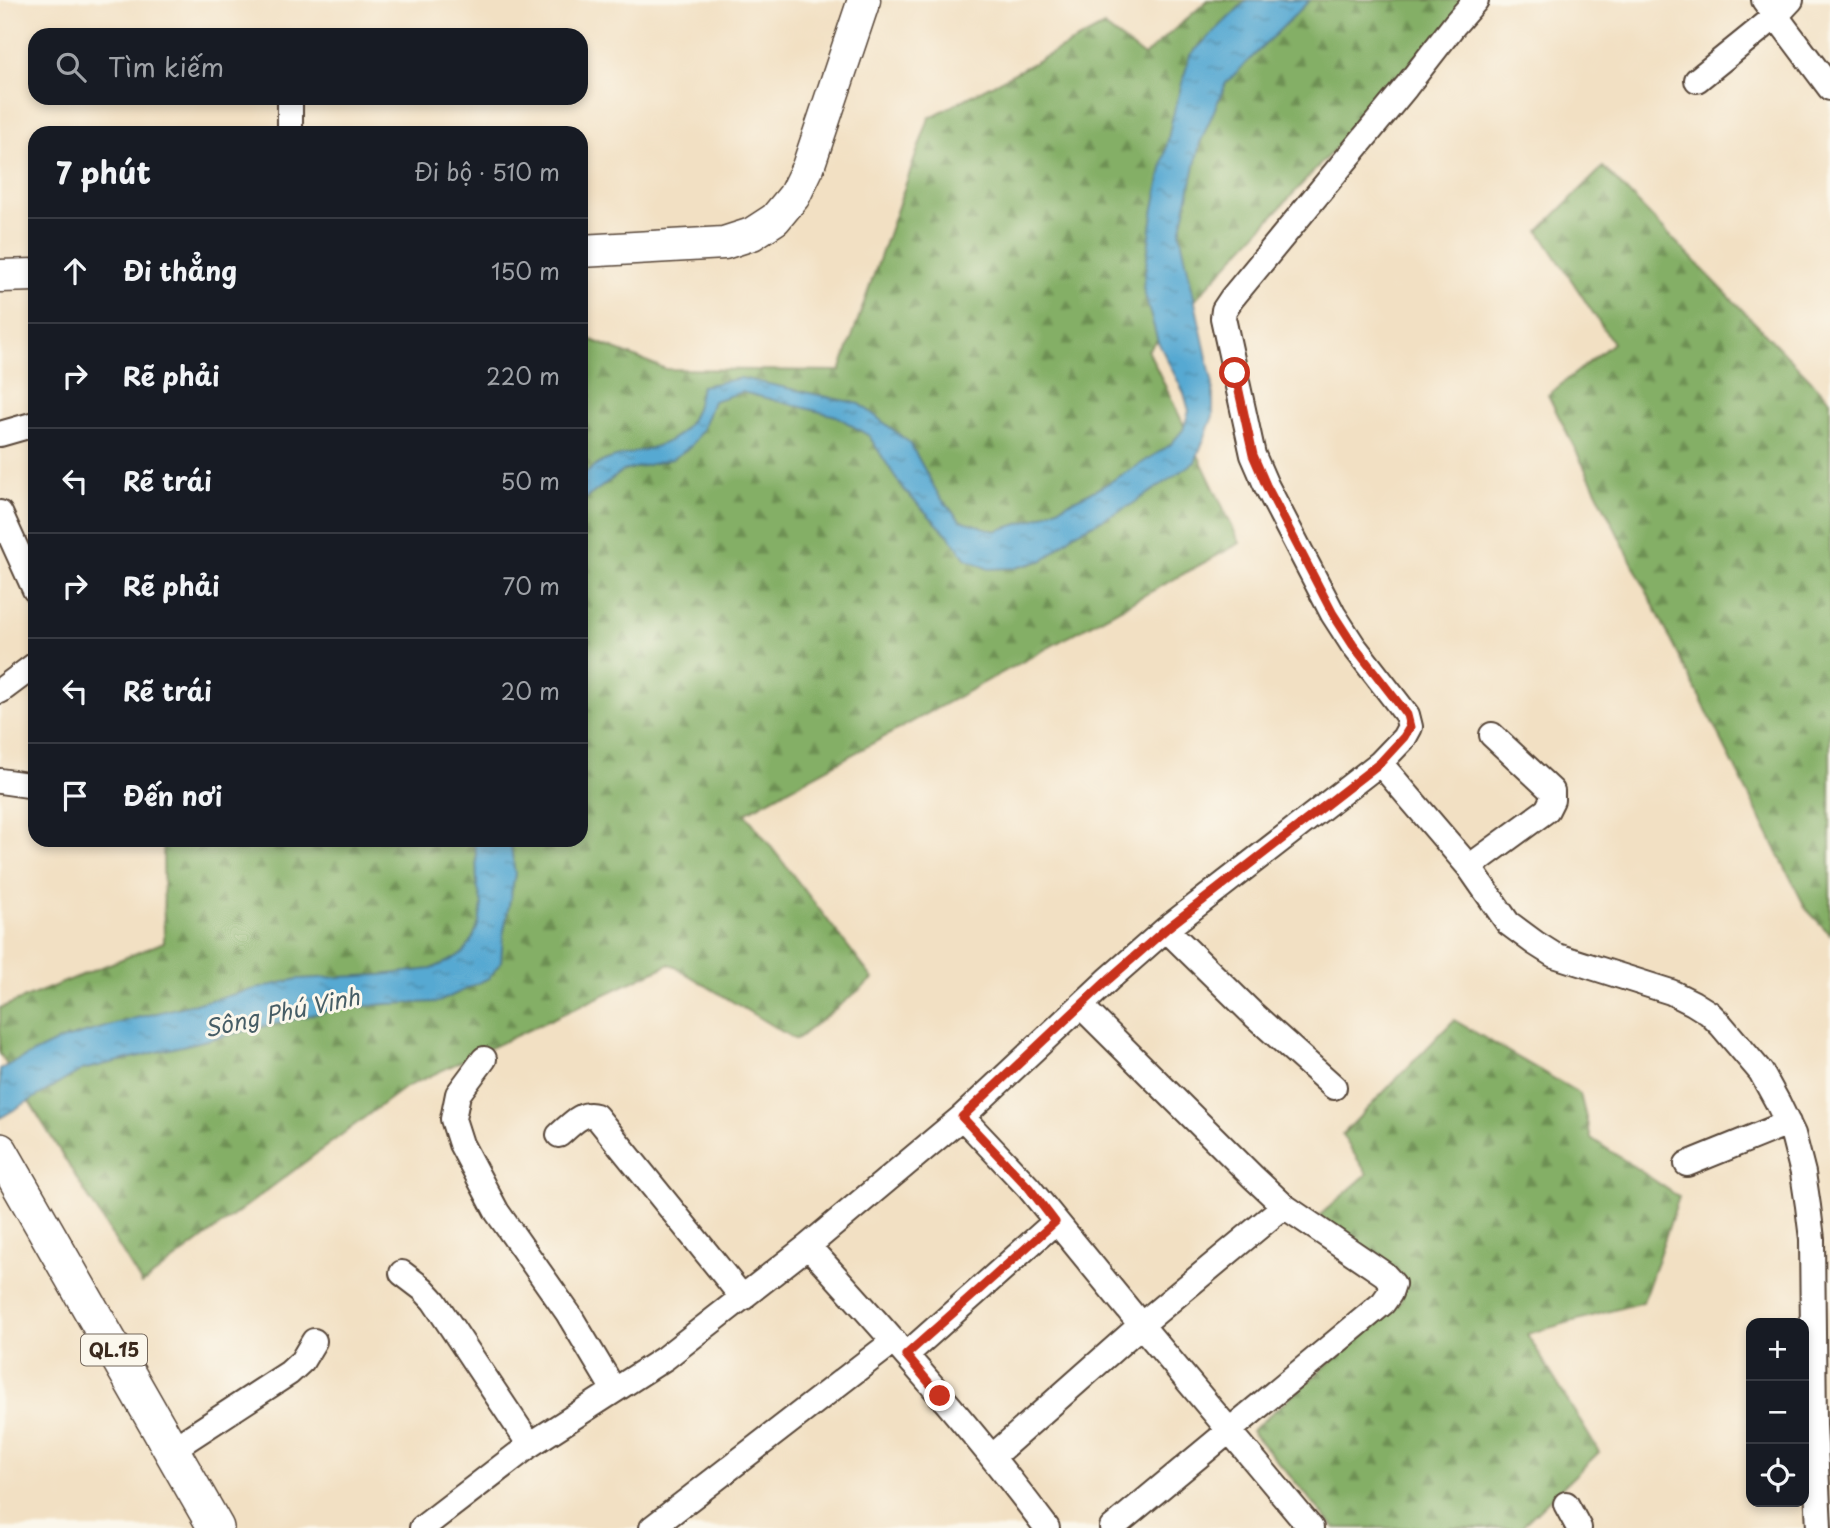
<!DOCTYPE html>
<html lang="vi">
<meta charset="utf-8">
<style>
:root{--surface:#171b24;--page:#20242c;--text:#f1f3f6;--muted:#9ea1a6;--line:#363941}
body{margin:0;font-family:"Playpen Sans",sans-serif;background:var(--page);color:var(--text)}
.controls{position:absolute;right:21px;bottom:21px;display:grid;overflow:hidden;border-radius:14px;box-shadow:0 4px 10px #0003}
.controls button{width:63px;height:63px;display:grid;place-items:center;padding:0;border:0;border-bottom:2px solid var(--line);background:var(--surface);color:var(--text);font:35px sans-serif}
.stop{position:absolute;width:21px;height:21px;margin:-16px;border:5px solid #c8321e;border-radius:50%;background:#fff}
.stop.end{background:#c8321e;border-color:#fff;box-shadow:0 2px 7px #0008}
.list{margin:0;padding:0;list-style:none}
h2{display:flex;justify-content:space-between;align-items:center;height:91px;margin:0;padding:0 28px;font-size:30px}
h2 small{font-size:23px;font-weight:400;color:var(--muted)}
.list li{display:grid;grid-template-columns:46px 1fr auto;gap:21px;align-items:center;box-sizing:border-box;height:105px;padding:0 28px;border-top:2px solid var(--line)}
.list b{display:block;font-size:26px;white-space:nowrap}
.list em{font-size:23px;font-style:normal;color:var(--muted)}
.icon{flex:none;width:38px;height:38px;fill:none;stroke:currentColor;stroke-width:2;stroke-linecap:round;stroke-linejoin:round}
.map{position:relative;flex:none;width:1830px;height:1528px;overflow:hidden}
.search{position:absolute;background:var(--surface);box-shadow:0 4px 10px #0003;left:28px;top:28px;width:560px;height:77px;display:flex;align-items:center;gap:18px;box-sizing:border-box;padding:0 24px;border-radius:21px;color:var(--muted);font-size:26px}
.panel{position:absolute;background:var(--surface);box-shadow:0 4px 10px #0003;left:28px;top:126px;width:560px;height:721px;border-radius:21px}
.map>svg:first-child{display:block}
</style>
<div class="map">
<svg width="1830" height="1528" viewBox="0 0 1830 1528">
<defs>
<pattern id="forest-firs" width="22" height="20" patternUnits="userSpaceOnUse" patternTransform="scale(1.75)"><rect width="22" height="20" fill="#84af66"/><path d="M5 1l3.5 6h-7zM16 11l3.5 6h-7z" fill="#6d8f53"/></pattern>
<pattern id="water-ripples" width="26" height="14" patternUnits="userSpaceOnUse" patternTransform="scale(1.75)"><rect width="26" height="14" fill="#57a9d2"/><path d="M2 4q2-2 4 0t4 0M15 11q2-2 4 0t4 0" fill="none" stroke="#498aaa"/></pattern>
</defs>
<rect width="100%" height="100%" fill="#fbf7ec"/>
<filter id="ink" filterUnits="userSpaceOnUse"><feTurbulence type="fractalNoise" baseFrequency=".0143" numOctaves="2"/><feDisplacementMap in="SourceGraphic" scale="14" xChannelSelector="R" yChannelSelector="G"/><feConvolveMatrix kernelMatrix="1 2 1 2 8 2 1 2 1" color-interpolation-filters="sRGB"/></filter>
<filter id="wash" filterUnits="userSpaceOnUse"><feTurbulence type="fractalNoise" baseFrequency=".00686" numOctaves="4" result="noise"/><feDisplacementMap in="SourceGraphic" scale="28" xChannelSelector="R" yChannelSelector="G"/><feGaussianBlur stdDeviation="1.57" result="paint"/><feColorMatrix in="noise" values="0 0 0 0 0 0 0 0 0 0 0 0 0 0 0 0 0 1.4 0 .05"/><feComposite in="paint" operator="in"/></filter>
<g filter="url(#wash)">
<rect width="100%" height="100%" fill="#f2e0c3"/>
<!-- forest -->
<path fill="url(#forest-firs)" stroke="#606c42" stroke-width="2" d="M1208,0H1473L1148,350L1240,543L745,813L873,979L796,1040L670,964L404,1088L142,1284L0,1054V1008L164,942L163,840H581V336L666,369L840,371L929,118L1104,26L1144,56Z
M1603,167L1830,400V934L1806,909L1548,395L1613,343L1539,231Z
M1454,1020L1580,1094L1591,1138L1679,1197L1643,1302L1527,1334L1599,1452L1520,1528H1335L1251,1431L1401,1301L1403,1276L1319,1216L1367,1174L1342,1135Z"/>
<!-- water -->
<path fill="url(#water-ripples)" stroke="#496a78" stroke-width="2" d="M1247,0H1310L1226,83L1200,143L1180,233L1213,385V416L1195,462L1131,505L1074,534L1044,560L1016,568L988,569L965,558L950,537L903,489L869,436L836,416L742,392L713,401L702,430L690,447L672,459L623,471L581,502V477C588,471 596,465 604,461C637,448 678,452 694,413C698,405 699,395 701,386L741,378L860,404L910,443L939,496L960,520L995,531L1035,519L1101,487L1142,463L1170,445L1183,430L1189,411L1184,393L1158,342L1143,288L1153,213L1172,119L1190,55Z
M473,840H510L515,874L503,936L501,962L489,978L439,1002L386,1004L336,1009L82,1070L0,1118V1069L58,1041L136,1018L297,979L380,975L431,969L449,961L463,953L472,940L479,923L482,905L477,885L476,854Z"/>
</g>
<g filter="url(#ink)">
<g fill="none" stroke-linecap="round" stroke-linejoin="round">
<!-- minor casing -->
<g stroke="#564537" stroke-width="28">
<path id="minor" d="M1764,0L1830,88
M1697,80L1776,16L1791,0
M290,98V133
M0,434L35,424
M0,513L35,590
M0,691L35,665
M1380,763L1469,867L1508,923L1535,943L1554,955L1671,992L1693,1003L1709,1013L1721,1025L1761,1072L1778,1103L1793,1134L1803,1173L1808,1206L1812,1239L1814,1425L1819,1528
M0,781L35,786
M1469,867L1547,810L1552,800V791L1492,735
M1166,929L1254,1015L1334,1087
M1081,1006L1253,1177L1284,1206L1384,1274L1393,1284L1390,1293L1383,1303L1112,1528
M484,1059L458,1094L453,1119L461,1144L497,1212L568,1313L614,1390
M962,1117L1029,1188L1141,1325L1311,1528
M559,1135C570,1126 581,1111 596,1116L743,1298
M1687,1164L1788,1123
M808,1246C891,1337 973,1429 1047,1528
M402,1273L423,1289L434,1301L530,1445
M906,1355L1055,1222
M171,1450L289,1373L302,1361L314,1341
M992,1457L1141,1325L1284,1206
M1566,1504L1579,1528
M422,1528L530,1445L665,1358L808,1246L962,1117L1109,979L1166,929L1380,763L1404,738L1410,727L1407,715L1353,645L1333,614L1266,485L1253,455L1223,318L1224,310L1232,298L1406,87L1455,24L1476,0
M652,1528L894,1341"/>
</g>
<!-- major casing -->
<g stroke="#564537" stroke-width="35">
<path id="major" d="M581,251L724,243L752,234L775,219L794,196L808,167L864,0
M0,276L35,275"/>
</g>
<!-- highway casing -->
<g stroke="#564537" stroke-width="38">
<path id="highway" d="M0,1151L216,1528"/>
</g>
<!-- minor -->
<use href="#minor" stroke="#fff" stroke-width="24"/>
<!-- major -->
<use href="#major" stroke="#fff" stroke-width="32"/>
<!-- highway -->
<use href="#highway" stroke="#fff" stroke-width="35"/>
</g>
</g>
<g fill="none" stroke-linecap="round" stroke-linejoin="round" filter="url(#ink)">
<!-- route -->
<path stroke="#c8321e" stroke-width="9" d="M940,1396L906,1355L1055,1222L1029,1188L962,1117L1109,979L1166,929L1380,763L1404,737L1410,727L1407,715L1399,704L1353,645L1333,614L1266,485L1253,455L1235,373"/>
</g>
<g text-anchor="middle" stroke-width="6" stroke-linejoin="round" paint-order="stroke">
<!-- shield labels -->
<rect fill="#fbf7ec" stroke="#75685c" stroke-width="2" x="81" y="1334.5" width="66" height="31" rx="5"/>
<g font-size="19" font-weight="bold" fill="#3b2a1e">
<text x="114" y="1357">QL.15</text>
</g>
<!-- water labels -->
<g font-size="23" font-style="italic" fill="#465d66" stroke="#fbf7ec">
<text transform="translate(282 1013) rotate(-12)" y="8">Sông Phú Vinh</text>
</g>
</g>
</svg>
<div class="controls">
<button>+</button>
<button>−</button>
<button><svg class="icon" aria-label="locate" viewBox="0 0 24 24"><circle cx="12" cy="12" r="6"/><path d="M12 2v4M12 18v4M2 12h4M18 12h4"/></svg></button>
</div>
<div class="stop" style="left:1235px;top:373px"></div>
<div class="stop end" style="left:940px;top:1396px"></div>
<div class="search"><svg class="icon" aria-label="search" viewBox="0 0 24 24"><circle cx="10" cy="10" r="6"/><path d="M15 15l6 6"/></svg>Tìm kiếm</div>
<section class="panel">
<h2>7 phút<small>Đi bộ · 510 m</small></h2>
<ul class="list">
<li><svg class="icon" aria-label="ahead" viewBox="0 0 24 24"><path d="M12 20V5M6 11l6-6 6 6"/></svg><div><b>Đi thẳng</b></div><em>150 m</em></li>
<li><svg class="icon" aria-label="right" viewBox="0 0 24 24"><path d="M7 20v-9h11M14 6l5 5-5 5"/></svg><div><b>Rẽ phải</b></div><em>220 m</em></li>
<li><svg class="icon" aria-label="left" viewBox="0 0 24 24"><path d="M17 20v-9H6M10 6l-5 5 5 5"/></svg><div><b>Rẽ trái</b></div><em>50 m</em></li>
<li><svg class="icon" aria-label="right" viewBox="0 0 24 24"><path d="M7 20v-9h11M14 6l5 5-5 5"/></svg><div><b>Rẽ phải</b></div><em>70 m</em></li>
<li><svg class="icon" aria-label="left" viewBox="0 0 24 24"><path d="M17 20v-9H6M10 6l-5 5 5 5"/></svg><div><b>Rẽ trái</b></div><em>20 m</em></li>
<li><svg class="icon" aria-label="arrive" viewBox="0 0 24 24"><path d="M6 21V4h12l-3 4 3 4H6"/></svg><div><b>Đến nơi</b></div></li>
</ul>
</section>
</div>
